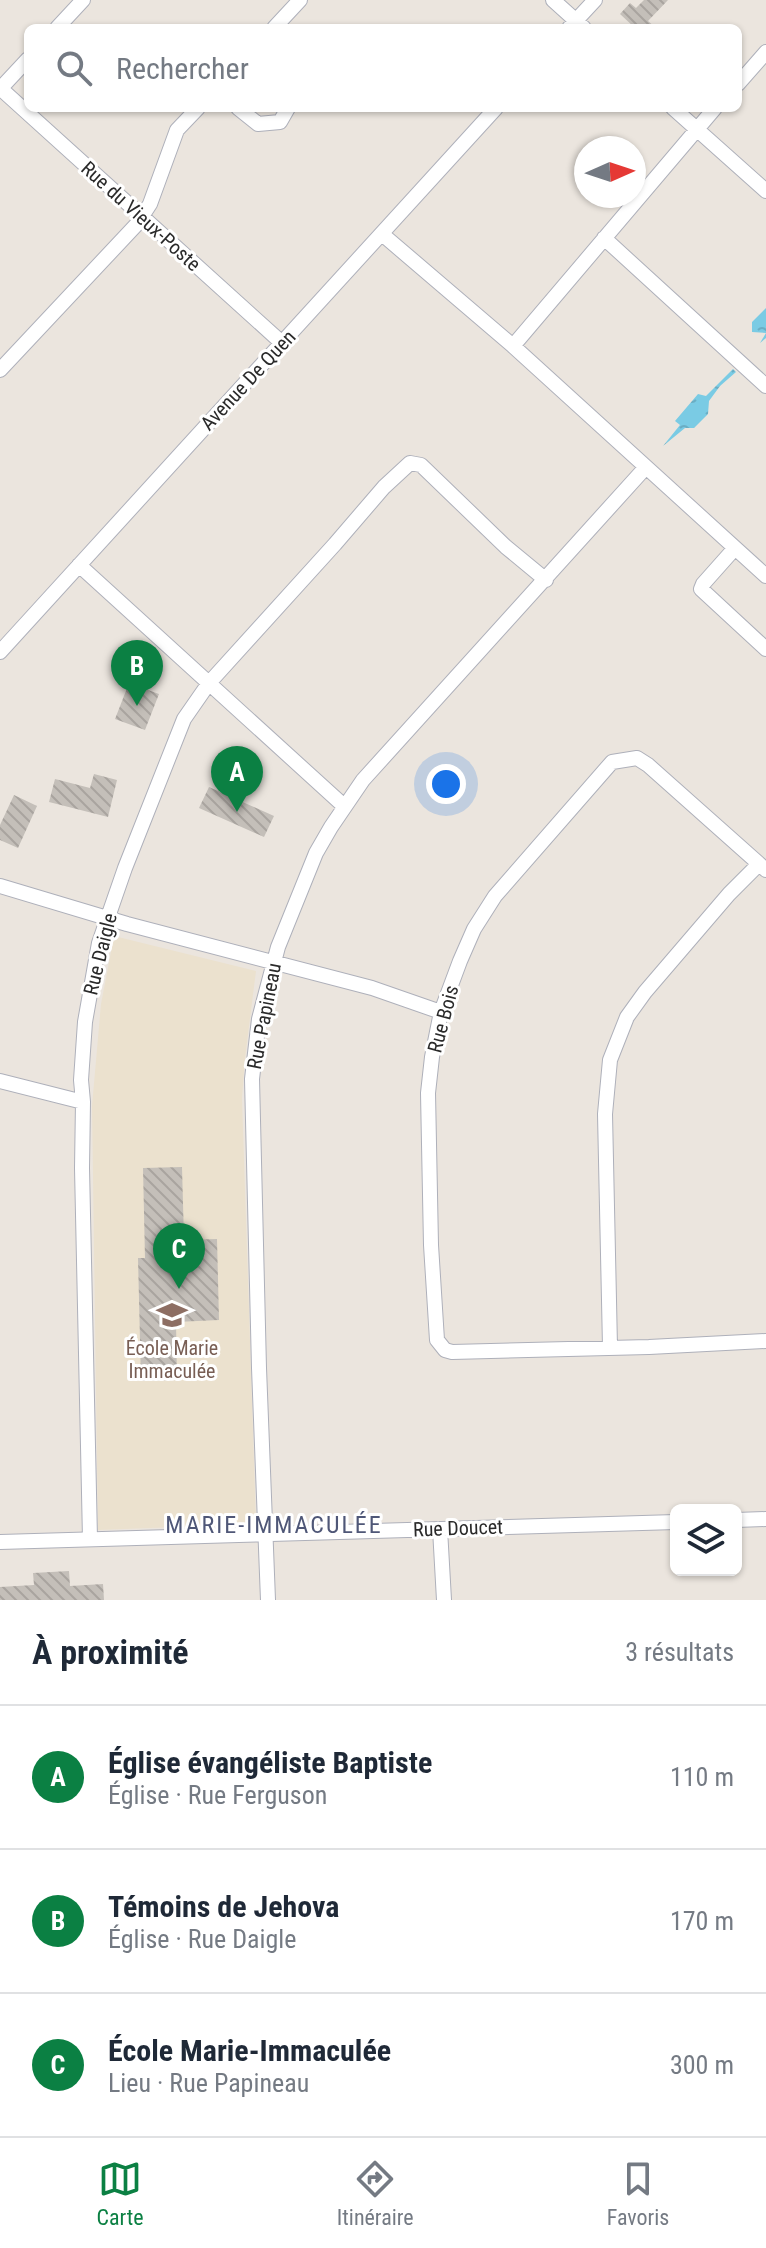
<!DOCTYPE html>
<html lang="fr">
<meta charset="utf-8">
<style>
:root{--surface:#fff;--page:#f2f2f3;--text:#1f2937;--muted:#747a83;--line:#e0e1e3;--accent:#0b8043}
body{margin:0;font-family:"Roboto Condensed",sans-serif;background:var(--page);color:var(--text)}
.controls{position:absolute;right:24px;bottom:24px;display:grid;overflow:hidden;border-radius:12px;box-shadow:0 2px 6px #0004}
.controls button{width:72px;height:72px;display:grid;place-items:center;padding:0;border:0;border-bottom:2px solid var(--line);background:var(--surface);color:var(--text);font:40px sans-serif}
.compass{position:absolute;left:574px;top:136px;width:72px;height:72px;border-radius:50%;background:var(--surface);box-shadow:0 2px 6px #0004;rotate:87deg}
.you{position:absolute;left:446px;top:784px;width:28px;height:28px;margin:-20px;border:6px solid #fff;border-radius:50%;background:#1a73e8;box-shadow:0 0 0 12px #1a73e833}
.badge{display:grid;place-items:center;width:52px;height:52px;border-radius:50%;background:var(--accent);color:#fff;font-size:26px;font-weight:700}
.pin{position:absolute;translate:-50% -66px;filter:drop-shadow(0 2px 4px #0008)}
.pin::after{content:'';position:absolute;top:42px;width:28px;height:24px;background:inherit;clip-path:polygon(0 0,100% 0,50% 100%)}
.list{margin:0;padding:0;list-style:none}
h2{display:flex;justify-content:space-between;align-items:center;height:104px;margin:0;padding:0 32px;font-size:34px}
h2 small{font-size:26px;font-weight:400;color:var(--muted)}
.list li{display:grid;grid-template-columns:52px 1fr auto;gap:24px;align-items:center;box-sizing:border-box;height:144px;padding:0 32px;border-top:2px solid var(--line)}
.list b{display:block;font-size:30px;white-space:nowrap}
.list p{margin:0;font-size:26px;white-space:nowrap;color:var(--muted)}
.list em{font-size:26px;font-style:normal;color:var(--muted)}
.icon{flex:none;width:44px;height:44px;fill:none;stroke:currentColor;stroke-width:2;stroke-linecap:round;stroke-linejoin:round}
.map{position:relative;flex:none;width:766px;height:1600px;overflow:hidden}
.search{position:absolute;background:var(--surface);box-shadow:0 2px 6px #0004;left:24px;right:24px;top:24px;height:88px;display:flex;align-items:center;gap:20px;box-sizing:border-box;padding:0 28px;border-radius:12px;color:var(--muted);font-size:30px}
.sheet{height:536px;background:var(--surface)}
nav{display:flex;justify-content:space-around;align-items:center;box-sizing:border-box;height:112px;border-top:2px solid var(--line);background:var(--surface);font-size:22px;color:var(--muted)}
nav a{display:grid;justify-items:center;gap:4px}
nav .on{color:var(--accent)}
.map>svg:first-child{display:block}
</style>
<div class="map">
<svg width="766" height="1600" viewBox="0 0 766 1600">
<defs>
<pattern id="water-ripples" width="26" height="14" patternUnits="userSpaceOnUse" patternTransform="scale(2)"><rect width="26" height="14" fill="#7acbe4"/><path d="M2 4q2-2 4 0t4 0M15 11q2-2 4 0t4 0" fill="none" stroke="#6aaec4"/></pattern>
<pattern id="building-back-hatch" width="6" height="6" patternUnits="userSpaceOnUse" patternTransform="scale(2)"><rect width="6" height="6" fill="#c4bfb9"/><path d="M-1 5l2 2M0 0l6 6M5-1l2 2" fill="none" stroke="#a9a49f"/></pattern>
</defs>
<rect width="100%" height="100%" fill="#ebe5de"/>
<!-- education -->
<path fill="#ebe1ce" d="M114,936L256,971L245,1058L242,1098L256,1524L98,1530L92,1106L101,1004Z"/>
<!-- water -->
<path fill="url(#water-ripples)" d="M766,308V338L760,343L766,333L752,332V322Z
M733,369L736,372L720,386L709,401L708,414L694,428H685L663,446L680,425L675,421L698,394L706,396Z"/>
<!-- building -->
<path fill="url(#building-back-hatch)" d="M644,0H668L648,21L656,28H635L620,14L630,3L636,8Z
M129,683L159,694L145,730L115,719Z
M94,774L117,780L108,817L49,802L55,779L90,788Z
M209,787L274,816L264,837L199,808Z
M14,795L37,806L18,848L0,840V825Z
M182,1167L184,1240L217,1239L219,1320L176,1322L177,1380L141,1381L138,1258H145L143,1168Z
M69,1571L70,1586L103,1584L104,1600H0V1587L34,1585L33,1573Z"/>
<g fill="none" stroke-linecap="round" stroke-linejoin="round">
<!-- minor casing -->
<g stroke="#aeb0ba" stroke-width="16">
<path id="minor" d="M553,0L584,28
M57,28L83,0
M274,28L300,0
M569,28L595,0
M738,84L766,52
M0,88L282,343
M0,89L28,59
M238,108L258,124L280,122L288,108
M673,108L766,191
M382,234L513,346L766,576
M604,238L766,386
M513,346L715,108
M0,370L137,224L150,204L177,130L198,108
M735,548L703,584L701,589L766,649
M79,565L344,806
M0,652L496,108
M766,870L648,765L637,758L612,762L495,896L474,929L460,961L441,1012L432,1057L428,1093L431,1245L437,1340L445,1350L452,1352L649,1347L766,1341
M0,886L127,924L372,988L441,1012
M0,1081L83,1102
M610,1347L605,1114L610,1060L627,1017L645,992L729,894L759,864
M736,1520L766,1519
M440,1529L444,1600
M90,1539L82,1168L83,1102L81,1080L85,1022L99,943L125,868L184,719L209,683L335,544L384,487L410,463L421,465L506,547L546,580
M0,1542L676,1522
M268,1600L259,1368L252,1079L259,1019L278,947L316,853L331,827L363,780L646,467"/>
</g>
<!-- minor -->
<use href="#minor" stroke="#fff" stroke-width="14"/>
</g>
<!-- icons -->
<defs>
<g id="school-bare" transform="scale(2.4)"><path d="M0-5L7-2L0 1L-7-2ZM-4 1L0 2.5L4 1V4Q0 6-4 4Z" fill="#8d6e63" stroke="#fff" stroke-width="2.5" paint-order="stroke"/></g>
</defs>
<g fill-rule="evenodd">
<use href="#school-bare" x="172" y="1315"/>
</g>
<g text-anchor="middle" stroke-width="6" stroke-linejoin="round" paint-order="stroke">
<!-- street labels -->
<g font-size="20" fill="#2a2a2a" stroke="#fff">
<text transform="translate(141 216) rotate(42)" y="7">Rue du Vieux-Poste</text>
<text transform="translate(248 380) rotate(-47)" y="7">Avenue De Quen</text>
<text transform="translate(100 954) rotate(-76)" y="7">Rue Daigle</text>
<text transform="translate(264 1016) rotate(-79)" y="7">Rue Papineau</text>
<text transform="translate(443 1019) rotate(-75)" y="7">Rue Bois</text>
<text transform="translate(458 1528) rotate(-2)" y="7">Rue Doucet</text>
</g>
<!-- education labels -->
<g font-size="20" fill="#785e54" stroke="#fff">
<text x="172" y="1355">École Marie<tspan x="172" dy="23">Immaculée</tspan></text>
</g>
<!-- quarter labels -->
<g font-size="24" letter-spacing="2" fill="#4f5777" stroke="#fff">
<text x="274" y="1533">MARIE-IMMACULÉE</text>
</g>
</g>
</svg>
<div class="controls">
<button><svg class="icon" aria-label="layers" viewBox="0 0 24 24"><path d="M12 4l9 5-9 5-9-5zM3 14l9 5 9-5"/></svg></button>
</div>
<svg class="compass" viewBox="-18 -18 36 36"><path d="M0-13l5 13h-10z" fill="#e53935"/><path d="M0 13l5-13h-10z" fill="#747a83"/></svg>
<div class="you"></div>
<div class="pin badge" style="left:237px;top:812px">A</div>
<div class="pin badge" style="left:137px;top:706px">B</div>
<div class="pin badge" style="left:179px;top:1289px">C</div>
<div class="search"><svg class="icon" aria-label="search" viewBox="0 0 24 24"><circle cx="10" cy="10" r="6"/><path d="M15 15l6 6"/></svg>Rechercher</div>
</div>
<section class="sheet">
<h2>À proximité<small>3 résultats</small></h2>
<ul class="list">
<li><span class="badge">A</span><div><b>Église évangéliste Baptiste</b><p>Église · Rue Ferguson</p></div><em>110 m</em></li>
<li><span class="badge">B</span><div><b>Témoins de Jehova</b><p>Église · Rue Daigle</p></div><em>170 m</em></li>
<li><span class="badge">C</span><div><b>École Marie-Immaculée</b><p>Lieu · Rue Papineau</p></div><em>300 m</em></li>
</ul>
</section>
<nav>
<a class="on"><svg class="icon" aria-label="map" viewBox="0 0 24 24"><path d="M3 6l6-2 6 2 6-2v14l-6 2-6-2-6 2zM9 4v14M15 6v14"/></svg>Carte</a>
<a><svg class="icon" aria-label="directions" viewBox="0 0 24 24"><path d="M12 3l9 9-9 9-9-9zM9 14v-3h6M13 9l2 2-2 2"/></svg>Itinéraire</a>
<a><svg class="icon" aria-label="saved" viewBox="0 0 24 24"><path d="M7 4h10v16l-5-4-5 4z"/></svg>Favoris</a>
</nav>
